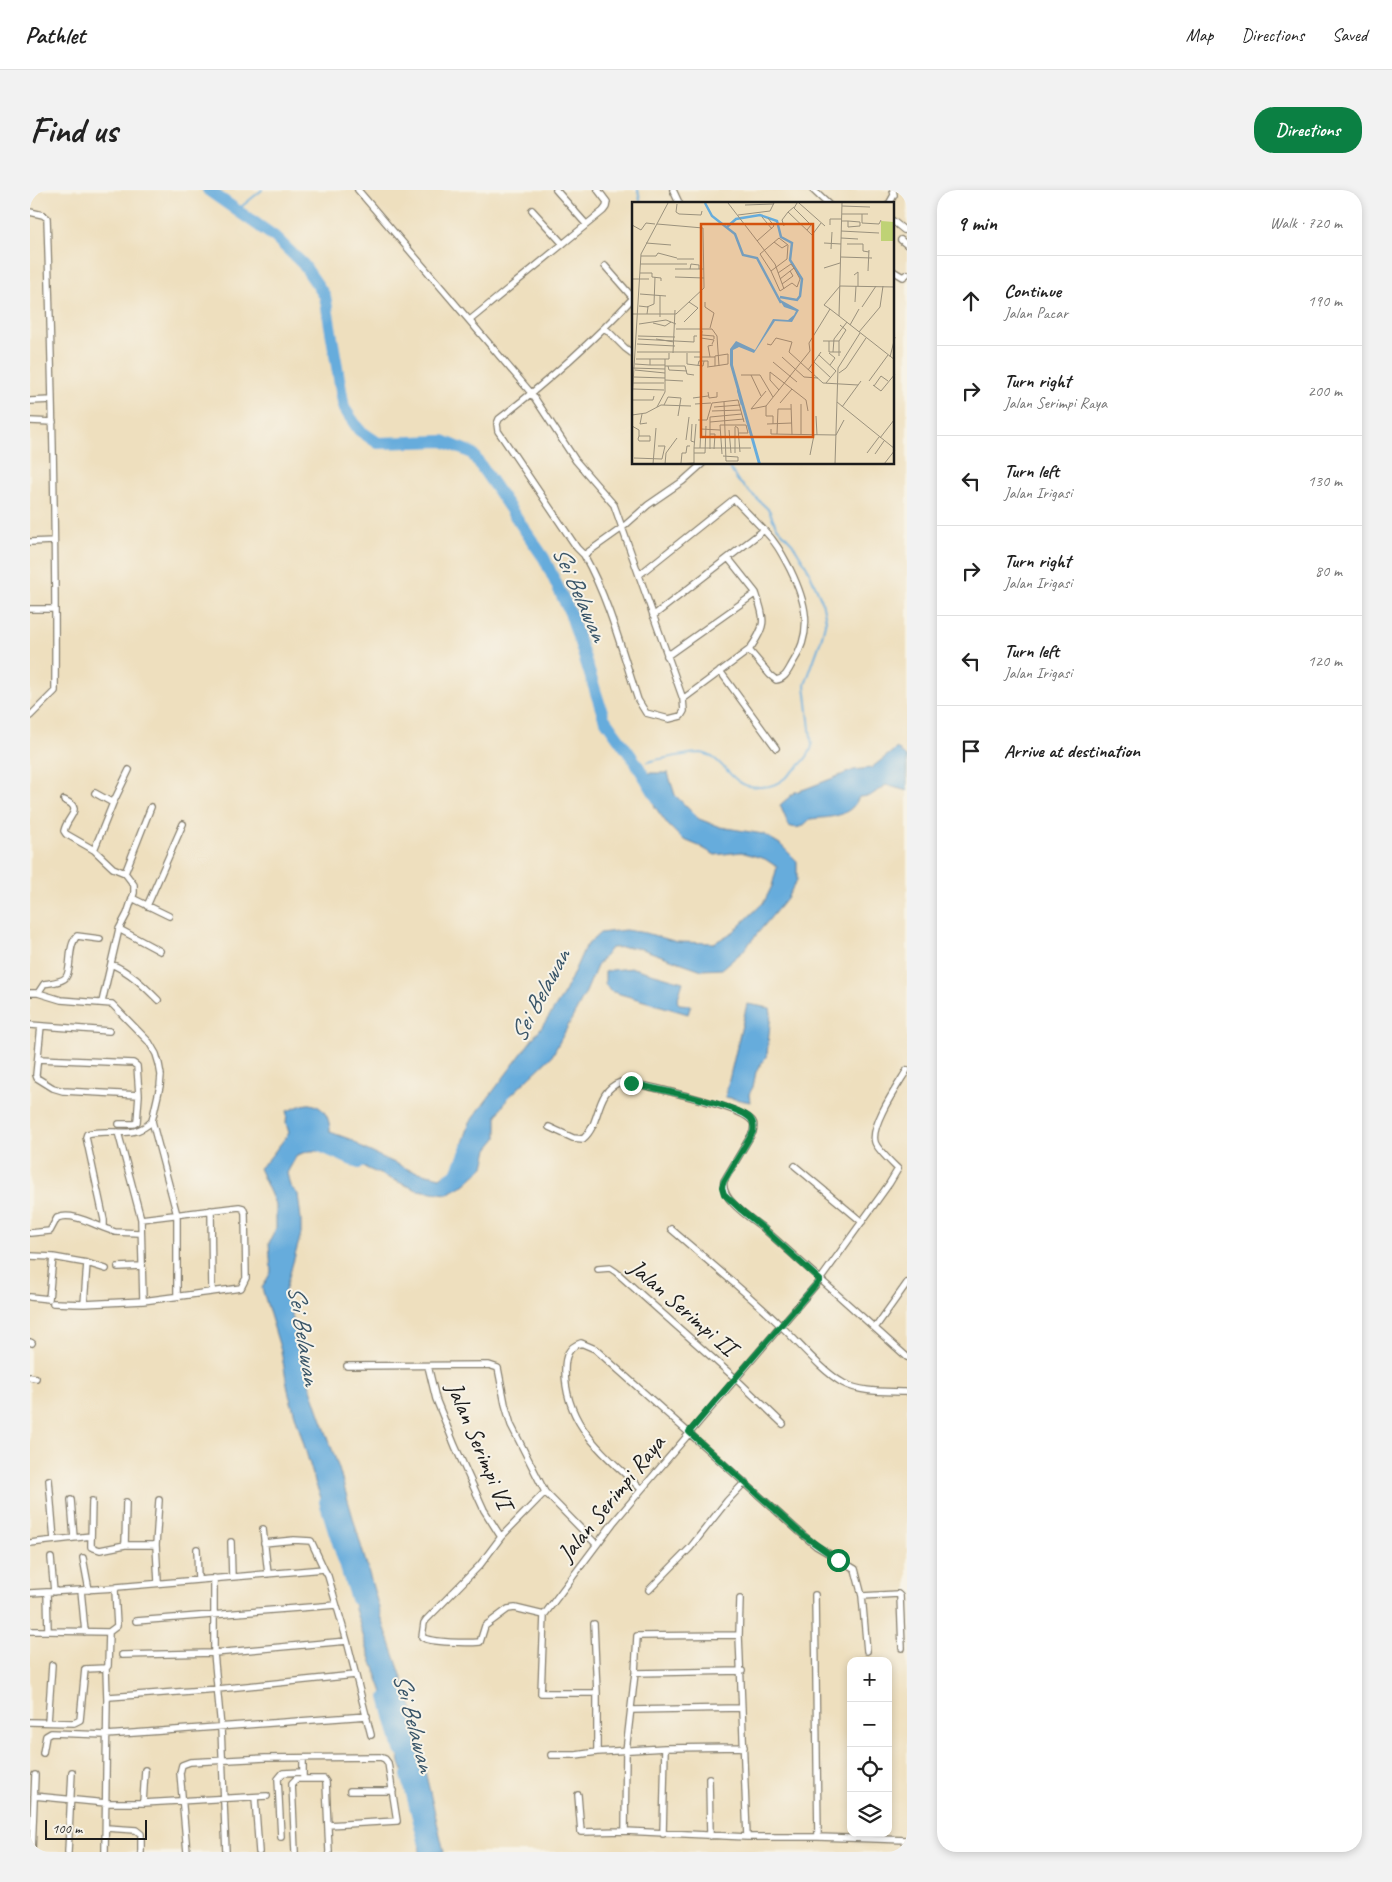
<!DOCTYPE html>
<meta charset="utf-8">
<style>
:root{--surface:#fff;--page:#f2f2f2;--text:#222;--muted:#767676;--line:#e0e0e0;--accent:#0b8043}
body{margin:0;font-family:Caveat,sans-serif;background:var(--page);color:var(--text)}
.controls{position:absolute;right:15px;bottom:15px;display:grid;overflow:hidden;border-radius:10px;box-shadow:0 2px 8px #0003}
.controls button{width:45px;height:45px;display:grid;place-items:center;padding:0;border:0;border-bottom:1px solid var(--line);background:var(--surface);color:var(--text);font:25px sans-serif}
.scale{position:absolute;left:15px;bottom:12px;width:102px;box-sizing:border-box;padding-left:5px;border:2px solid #1c1c1c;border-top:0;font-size:14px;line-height:18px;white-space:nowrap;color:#1c1c1c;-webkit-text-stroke:4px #f7f3e8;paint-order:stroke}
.stop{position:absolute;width:15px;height:15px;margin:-11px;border:4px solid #0b8043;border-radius:50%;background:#fff}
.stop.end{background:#0b8043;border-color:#fff;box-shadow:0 1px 5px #0008}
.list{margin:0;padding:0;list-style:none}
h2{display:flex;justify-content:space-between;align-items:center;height:65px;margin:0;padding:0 20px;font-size:21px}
h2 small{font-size:16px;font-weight:400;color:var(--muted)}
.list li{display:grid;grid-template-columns:32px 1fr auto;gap:15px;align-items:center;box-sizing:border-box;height:90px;padding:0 20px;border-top:1px solid var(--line)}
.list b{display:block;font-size:19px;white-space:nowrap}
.list p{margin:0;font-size:16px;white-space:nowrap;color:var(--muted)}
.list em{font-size:16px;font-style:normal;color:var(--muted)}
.icon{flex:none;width:28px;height:28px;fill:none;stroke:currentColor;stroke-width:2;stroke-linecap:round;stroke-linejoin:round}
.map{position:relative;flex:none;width:877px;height:1662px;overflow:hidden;border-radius:20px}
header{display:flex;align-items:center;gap:30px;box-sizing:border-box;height:70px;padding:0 25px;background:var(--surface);border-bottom:1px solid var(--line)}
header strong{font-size:24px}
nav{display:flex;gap:28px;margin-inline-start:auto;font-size:18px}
.intro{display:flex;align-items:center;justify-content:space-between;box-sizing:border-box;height:120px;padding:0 30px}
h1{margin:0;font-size:35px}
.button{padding:12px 22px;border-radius:20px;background:var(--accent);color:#fff;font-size:18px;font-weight:700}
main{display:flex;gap:30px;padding:0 30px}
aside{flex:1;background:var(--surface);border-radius:20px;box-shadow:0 2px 8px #0003}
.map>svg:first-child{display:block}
</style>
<header>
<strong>Pathlet</strong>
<nav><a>Map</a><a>Directions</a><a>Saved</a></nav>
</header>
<div class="intro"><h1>Find us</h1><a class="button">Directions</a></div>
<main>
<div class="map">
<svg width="877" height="1662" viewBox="0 0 877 1662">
<rect width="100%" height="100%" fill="#f7f3e8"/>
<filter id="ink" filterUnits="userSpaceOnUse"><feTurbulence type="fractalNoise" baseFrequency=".02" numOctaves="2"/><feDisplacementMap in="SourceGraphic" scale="10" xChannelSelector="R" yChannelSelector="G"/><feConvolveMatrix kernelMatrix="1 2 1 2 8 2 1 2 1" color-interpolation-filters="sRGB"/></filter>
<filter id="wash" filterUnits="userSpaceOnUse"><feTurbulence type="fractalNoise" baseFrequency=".0096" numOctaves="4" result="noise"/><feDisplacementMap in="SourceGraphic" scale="20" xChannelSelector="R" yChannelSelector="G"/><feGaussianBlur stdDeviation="1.12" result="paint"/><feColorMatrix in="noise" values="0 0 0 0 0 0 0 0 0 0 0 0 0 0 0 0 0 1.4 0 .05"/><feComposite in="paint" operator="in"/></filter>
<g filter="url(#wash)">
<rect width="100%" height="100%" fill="#eedfbe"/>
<!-- water -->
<path fill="#66acdc" stroke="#41647c" d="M867,558L877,568V601L856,595L840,606L829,607C820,628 800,627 780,629C774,636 768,640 759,636L750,615L765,602L775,599L824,580L841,578Z
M615,583H638L645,605L669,629L690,637L733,644L750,654L767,671V690L757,708L712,762L692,779L672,780L612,759L601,757L581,758L567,776L556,802L522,866L478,908L467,925V948L458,959L454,977L434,995L417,1004L387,1000L331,976L309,964L297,961H280L267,965L257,983L260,996L268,1004L271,1029V1044L255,1101L273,1163L280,1196L309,1279L353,1432L387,1532L395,1581L414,1662H390L387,1627L382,1604L370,1573L365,1536L337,1458L325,1419L320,1389L312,1361L286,1295L259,1205L251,1161L232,1098L241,1082L239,1053L246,1038V1016L229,978L238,970L259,943L256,933L257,921C263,919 274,913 281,914C295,917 300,929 300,942L322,950L334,959L380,980L410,987L427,982L437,966L433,953L440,932L516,831L535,802L555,757L570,743L595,740L616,743L647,752L684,753L703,742L734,712L742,696L747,677L735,669L711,662L685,665L669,656L652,649L638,635L625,617Z
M603,778L653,792L647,811L649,814L661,815L658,824L580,801L575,794V782L582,780Z
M717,814L740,818L741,823L737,865L726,882L723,897L719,904L720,912L695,907Z"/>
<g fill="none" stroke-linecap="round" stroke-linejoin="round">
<!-- stream -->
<path stroke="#66acdc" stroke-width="2" d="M608,0L611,14
M206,21L232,0
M618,572C626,569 663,563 671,563C689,565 698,587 713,594C718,597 723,596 728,597C741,598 749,593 759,585C769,576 779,568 782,556L775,495L791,450L796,430L792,411L777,377L762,353L746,336L739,320L708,291L697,274"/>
<!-- river -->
<path stroke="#66acdc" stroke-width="12" d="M178,0L245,47L273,74L295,106L314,218L329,240L348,253L413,251L442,263L514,368L541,425L574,528L606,573L628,609
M290,956L329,973
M418,989L427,983L442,947
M295,1312L326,1409
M356,1507L370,1560
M377,1585L397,1662"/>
</g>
</g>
<g filter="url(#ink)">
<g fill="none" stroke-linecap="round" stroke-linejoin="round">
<!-- minor casing -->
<g stroke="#857e6d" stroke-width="8">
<path id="minor" d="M328,0L502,204L546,271L584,315L653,509L654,521L651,526L639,529L616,523L608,510C592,461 579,410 554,365
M526,0L556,34
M643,0L649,13
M783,0L798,14
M859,14L864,5L863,0
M502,20L533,54
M0,22L13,25L17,28C22,186 26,343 25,501L0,526
M863,31L874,40
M871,50L877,55
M575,76L603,108C562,152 517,192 469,229L467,234L468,241L547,358L554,365L592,338L618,315L653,291L672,274
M863,81L873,87L877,84
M440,130L573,21L576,17L577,12L568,0
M575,138L595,158L603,164
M0,211L22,210
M0,231L23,232
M0,352L24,351
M609,385L704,309L734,340
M0,419H25
M623,426L734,340C746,352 752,364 760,379C776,412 784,441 762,474C758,481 755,489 746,490L740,485L719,460L653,509
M719,460C737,435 735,431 726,403
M637,466L726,403L699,369
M690,481L746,558
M65,603L83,613
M34,610C55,619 37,626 34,641L36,644L64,660L83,678L95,683L104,695V703L97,724L89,739L72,812
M64,660L83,613L99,580
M95,683L121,617
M102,708L139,726
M117,716L153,634
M89,739L130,761
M81,774C100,782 113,795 128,810
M0,803H8L31,810L82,814L119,852L126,864L129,874L131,885L130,896L122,931L147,1025V1106
M8,803L14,794C19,793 33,792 36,787C42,780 37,756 47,746L70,749
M0,835L79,841
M11,836L6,885L7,888L23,898L33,901L109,905L107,932L104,934H89
M8,869L103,873L107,876L109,905
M519,937L543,948L553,949C572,933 564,901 591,892C612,894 707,916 720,929C725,932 724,937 723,942L694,991C690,1009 719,1027 732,1037L877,1167
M88,942L111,1029
M765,976L832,1032
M181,1020L182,1102
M641,1039C678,1071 716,1102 751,1136C768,1152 792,1181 813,1193C832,1203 856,1201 877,1202
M0,1043L20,1041L27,1028C41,1022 61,1033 74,1038
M110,1043L85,1042L74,1038V1030L56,947L57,944C81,937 103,951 122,931
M0,1066L23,1067L57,1073L54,1114L23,1113
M57,1073L76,1079
M88,1077L112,1076
M568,1079L580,1078L586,1082L705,1188L753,1234
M0,1107L19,1109L23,1067
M54,1114L113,1111L211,1098L216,1088L215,1023L213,1018L209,1017L111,1029L113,1111
M845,1138L877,1093
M0,1152L2,1153
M317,1176L459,1175L468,1178L475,1214L481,1235L515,1302L566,1354
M398,1176L406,1209L425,1256L454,1320L471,1347
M0,1187L6,1188
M19,1290L24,1350
M611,1299C574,1263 535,1236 535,1180C535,1167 538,1157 551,1153L565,1159L773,1345L786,1356L825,1379L832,1406L837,1461
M41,1310L44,1348
M62,1311L61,1353V1357L70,1360L95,1355H126L129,1310
M233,1339L238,1384
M201,1352L202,1387
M0,1353L61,1346
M234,1353L264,1350L281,1351L294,1379
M95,1355L96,1312
M126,1355L128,1392
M167,1359L168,1390
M21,1368L24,1402
M53,1368L59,1400
M184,1388V1463L191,1538L196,1662
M51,1400L55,1442
M619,1400L660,1358L697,1311L715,1292
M17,1402L18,1441L79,1442
M0,1403L85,1398
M785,1405L788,1647
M832,1406L868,1404L870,1406L872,1458
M710,1409L709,1445L717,1647
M514,1425L485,1418L478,1419L455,1436L450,1452C440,1453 400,1453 392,1447L394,1433L396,1430L450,1375L471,1347L515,1302
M106,1431L306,1415
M564,1434L567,1503
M0,1441H18
M92,1465L184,1463L317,1451
M76,1478L77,1509
M605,1483L712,1481
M601,1520L712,1518
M0,1532L44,1533L50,1530L55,1479L76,1478L78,1476L79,1442L87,1436L85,1400L87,1397L294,1379L298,1386L317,1451L341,1545
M18,1532L22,1475
M567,1562V1503H511L514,1425L583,1333L790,1090L859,994L868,979C862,973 847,959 845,952C840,935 868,895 877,880
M13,1563L16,1546L21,1543L76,1545L337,1526
M521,1565H546L567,1562L635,1558L714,1557
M273,1582V1589H294L296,1592L299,1662
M679,1588L680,1646
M320,1601H363
M548,1605L551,1642L595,1641L717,1647H788L877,1650
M4,1606L76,1613H113L237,1606
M225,1607L229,1662
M113,1613L115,1580
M76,1638L106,1640L111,1644V1662
M595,1641L596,1561L605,1483L607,1446L709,1445
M633,1644L635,1558
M251,1647L248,1589L253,1583L273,1582V1568
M2,1662L5,1585
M38,1662L42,1582
M75,1662L77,1509L79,1507L188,1499L325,1485
M157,1662L150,1583L152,1575L160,1572L235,1568L350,1567L355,1569L358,1573L367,1631L298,1635
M265,1662L262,1593L266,1589H273"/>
</g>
<!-- minor -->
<use href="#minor" stroke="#fff" stroke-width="5.5"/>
</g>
</g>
<g fill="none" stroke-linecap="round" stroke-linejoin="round" filter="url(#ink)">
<!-- route -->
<path stroke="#0b8043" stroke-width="6" d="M601,893C625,899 705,914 720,928C724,932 724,937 723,942L694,991L692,997L694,1004L711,1020L732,1037L790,1090L659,1242L773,1345L808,1370"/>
</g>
<g text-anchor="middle" stroke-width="4" stroke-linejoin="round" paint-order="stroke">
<!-- street labels -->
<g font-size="24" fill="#1c1c1c" stroke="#f7f3e8">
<text transform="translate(653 1117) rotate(41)" y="8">Jalan Serimpi II</text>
<text transform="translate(450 1255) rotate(67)" y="8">Jalan Serimpi VI</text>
<text transform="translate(581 1308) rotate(-51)" y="8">Jalan Serimpi Raya</text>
</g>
<!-- water labels -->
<g font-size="25" font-style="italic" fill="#3a5669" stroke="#f7f3e8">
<text transform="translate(551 403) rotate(66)" y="9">Sei Belawan</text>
<text transform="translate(509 805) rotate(-62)" y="9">Sei Belawan</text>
<text transform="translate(275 1145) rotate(81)" y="9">Sei Belawan</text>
<text transform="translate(385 1532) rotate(75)" y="9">Sei Belawan</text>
</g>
</g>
<!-- overview -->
<g transform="translate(602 12)">
<rect width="262" height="262" fill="#eedfbe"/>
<path d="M249,19L262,20L261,39H249Z" fill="#bfd275"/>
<path d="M147,97L167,108L160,120L143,119L122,151L107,145L101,148V163L129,262H126L98,163V147L104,139L123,148L141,117L156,118L162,113L164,109L152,105Z" fill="#66acdc"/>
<path fill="none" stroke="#66acdc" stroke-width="2.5" d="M73,1L80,14L103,32L111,53L125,56L149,101M95,25L104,17L128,13L145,19L149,35L160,41L158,58L170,77L168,94L165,98L148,95M106,188L110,203"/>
<path fill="none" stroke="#9a917d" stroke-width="1" d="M96,1L143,62L152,87M165,1L162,6L179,23L175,28M167,1L193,24M210,1L207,114L263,158M45,2L44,10L47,12L69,13L70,9M113,3L142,2M210,4L238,5M162,5L156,10L180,33L189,21M210,12H236M230,12V21L247,22L249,18M106,13L138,9L142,1M130,15L140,27M210,19H216L228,20V24L216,25V19M0,23L9,28L14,21L23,22M198,23V17H209M152,24L150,18L156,10M209,29L247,31M147,36L156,43L155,57L139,69L128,52ZM209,36L226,37M125,39L142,24L136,16M142,40L150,46L155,43M14,41L39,43M192,41L209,42M215,42H231V49L237,50M199,47L200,30M9,54H24L26,51L45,56M209,55L240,56M45,57H62M8,62H55M192,66L208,61M43,67H72M58,67L59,62L67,63V67M139,69L148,89L160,81L165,85L168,77L162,66L148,77M236,69L237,48M8,71H20V75L29,76V79M146,71L159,62L162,66M222,73L226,70V84M43,75L72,76M0,77H17M150,82L161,74L158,69M208,84L263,85M8,92L34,94M28,94V115M73,100V105L82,111L78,126M223,100L224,84M7,104L16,105L15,112M15,105L22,102L23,75M230,105L244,84M198,107L192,103L208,84M0,112H44L72,86L71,26L25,22M52,120L66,106L57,100M21,121L33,124L39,120M7,122L34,118L44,122M218,123L227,107M44,127H80L85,134L87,164M70,129L69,136L82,138L80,142M227,130L248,105L251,84M70,133L82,134V137M6,134L43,135M6,137L62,140V134H65M24,137L42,140M191,139H207M197,139V150H209M5,142L43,144M135,142L139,143L144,136L160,140L157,150L191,181L226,183M81,143L76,144L78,155H83M5,150H68M201,150L202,137L215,120M41,151L43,108M55,151V162L71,164L72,159M197,151L203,156L198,163M187,153L204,169M207,154V139L214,128L208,123M62,155H78M150,155L172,175L186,176M258,155L263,135M4,157H37V151M18,157V163H33M141,160L165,180M182,160L199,176M3,162L18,163M66,163L67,159H76V164M33,164H53L55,172L62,173M36,164L37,168L55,169M75,165L83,164L96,162V152L83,154V164M0,166L33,167M3,168L33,171M176,168L189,150M207,171L214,166L234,136M109,173H128L141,195M119,173L129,194M2,175L33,176M33,178L51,179M237,179L256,153M1,181H32M194,181L204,169M241,183L249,189L263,172M242,184L249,174L256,179M1,187L32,188M147,188L138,178V170L174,198L176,209M76,190L77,196L85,195V190M61,196L76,194M0,198H21L22,194M0,198L9,52L36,1M92,200L94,259H106V255M205,200L263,247M148,201L160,187M63,202L79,201M159,202L160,233M169,202V233M32,203L36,195L49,196L46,214M134,204L119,207L134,189M25,205L33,190V157M82,205L108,203M210,205L229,179M80,209L109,208M10,212L8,222L15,221M0,213L14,211L29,203L59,204M184,214L185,233M66,218H75L80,201L106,198L112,220M78,220L112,217M60,222L59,239L62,240M135,222L160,221M141,222V214H134V204L178,149L177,141L198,107L207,114M0,224L7,228V234L6,237L7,239H18V234H7M103,224L106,226L108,250M69,227L88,228M139,227V232L204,233L212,218M97,228L99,251M78,232H83L82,247M145,232L146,207H159M248,236L262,218M54,238L57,215M62,246L64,222M68,246L69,225M78,247V215L110,212M62,251H73L74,224M103,251V225M235,251L247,235M90,252L88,223H114L116,231H107M243,252L252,239M178,253L182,233M91,254L106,255M2,256L30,257L33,244H26M49,261L50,251H54L55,244H58M21,262L24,226M33,262L34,251L45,236M46,262L62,261M62,262V246H119M203,262L206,166L228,131M252,262L263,248"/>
<path fill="#d4530e" fill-opacity="0.15" stroke="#d4530e" stroke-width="2.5" d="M69,22H181V235H69Z"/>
<rect width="262" height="262" fill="none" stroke="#1c1c1c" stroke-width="2.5"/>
</g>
</svg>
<div class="controls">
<button>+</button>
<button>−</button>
<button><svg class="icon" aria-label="locate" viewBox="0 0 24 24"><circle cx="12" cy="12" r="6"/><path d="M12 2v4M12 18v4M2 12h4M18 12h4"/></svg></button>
<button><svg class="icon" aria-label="layers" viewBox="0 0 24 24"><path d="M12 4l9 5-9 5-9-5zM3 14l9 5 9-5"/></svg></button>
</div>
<div class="scale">100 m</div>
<div class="stop" style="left:808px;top:1370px"></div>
<div class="stop end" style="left:601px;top:893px"></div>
</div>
<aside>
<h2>9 min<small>Walk · 720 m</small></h2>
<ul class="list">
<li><svg class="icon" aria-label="ahead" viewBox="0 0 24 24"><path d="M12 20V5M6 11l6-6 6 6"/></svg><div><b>Continue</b><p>Jalan Pacar</p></div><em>190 m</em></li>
<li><svg class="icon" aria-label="right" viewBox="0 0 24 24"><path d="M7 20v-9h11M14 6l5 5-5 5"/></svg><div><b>Turn right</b><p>Jalan Serimpi Raya</p></div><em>200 m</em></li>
<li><svg class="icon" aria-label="left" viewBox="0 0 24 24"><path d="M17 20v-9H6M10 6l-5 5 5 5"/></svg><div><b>Turn left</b><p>Jalan Irigasi</p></div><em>130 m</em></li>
<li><svg class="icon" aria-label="right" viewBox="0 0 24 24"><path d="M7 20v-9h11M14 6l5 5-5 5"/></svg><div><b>Turn right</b><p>Jalan Irigasi</p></div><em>80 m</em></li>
<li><svg class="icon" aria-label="left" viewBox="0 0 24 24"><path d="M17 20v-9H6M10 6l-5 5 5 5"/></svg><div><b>Turn left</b><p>Jalan Irigasi</p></div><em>120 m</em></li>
<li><svg class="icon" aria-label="arrive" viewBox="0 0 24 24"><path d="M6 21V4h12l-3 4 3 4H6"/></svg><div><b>Arrive at destination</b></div></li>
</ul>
</aside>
</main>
